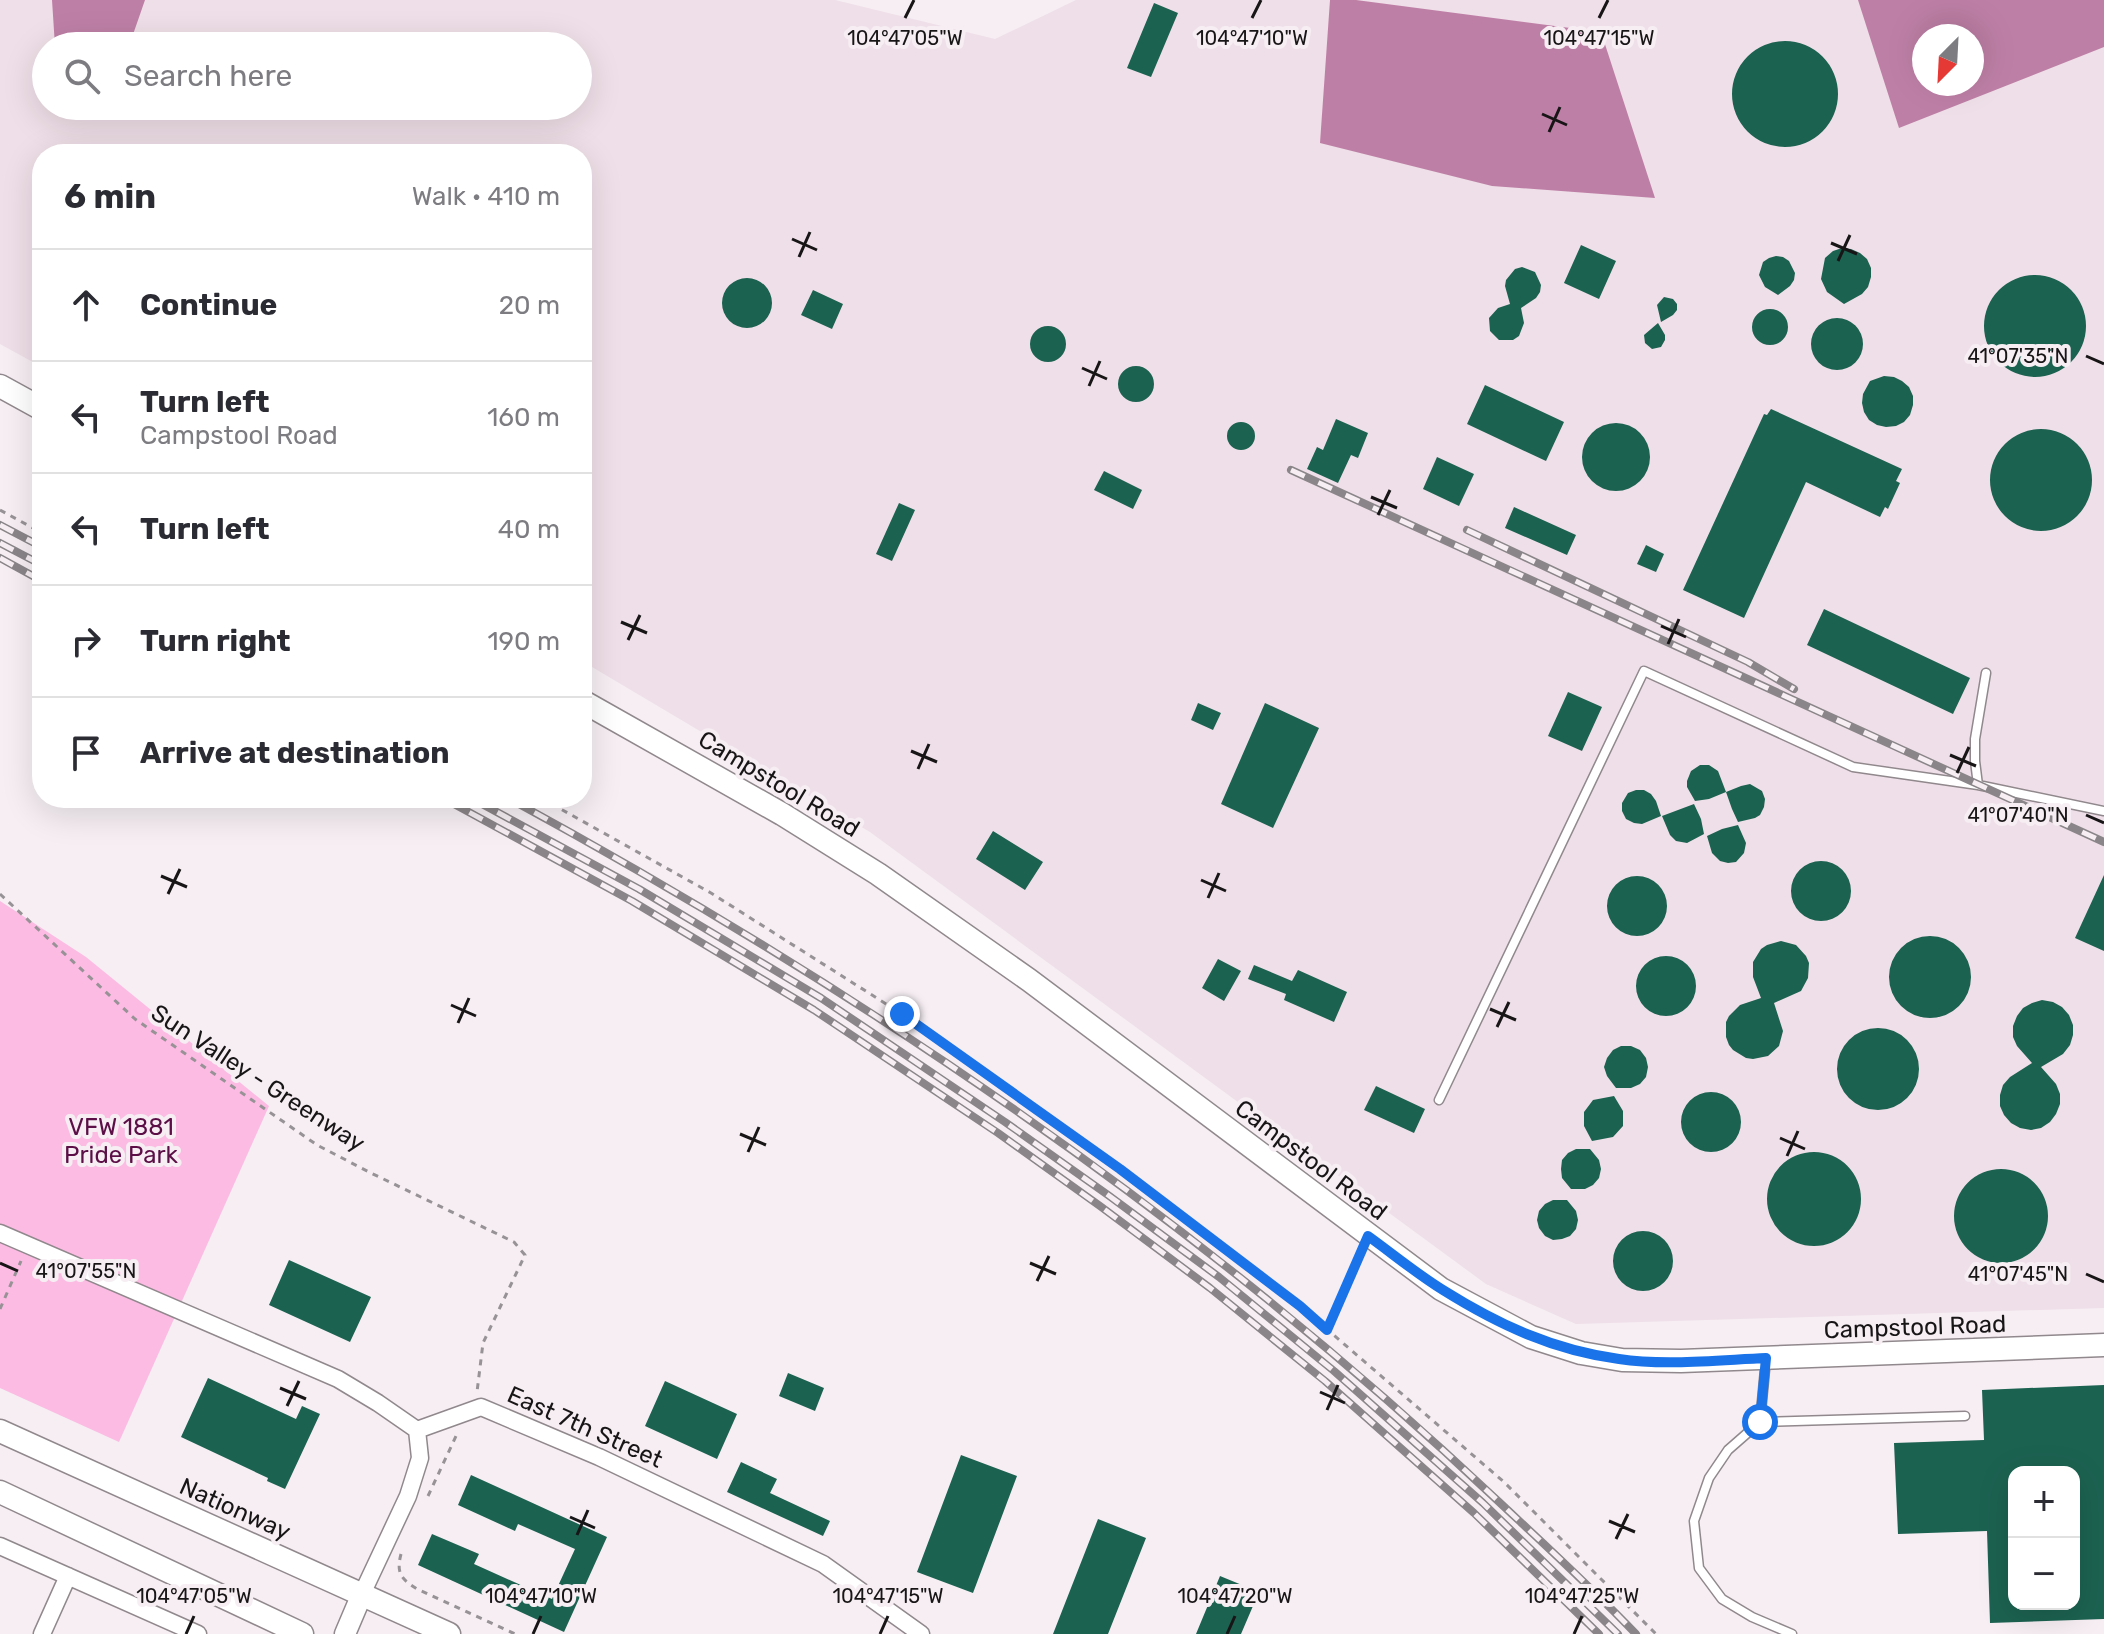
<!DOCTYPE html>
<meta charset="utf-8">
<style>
:root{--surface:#fff;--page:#f2f2f3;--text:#2b2b33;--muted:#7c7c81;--line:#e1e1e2}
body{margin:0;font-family:Rubik,sans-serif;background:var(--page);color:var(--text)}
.controls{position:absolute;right:24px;bottom:24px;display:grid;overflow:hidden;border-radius:16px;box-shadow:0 8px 32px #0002}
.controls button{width:72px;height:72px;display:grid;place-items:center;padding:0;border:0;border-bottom:2px solid var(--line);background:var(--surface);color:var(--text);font:40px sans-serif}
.compass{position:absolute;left:1912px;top:24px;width:72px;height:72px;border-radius:50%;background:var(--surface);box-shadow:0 8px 32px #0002;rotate:204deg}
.stop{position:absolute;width:24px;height:24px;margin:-18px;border:6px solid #1a73e8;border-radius:50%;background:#fff}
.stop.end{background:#1a73e8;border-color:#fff;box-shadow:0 2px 8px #0008}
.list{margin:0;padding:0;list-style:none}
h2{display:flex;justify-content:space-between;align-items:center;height:104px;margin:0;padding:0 32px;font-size:34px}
h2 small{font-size:26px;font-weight:400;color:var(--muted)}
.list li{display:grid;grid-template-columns:52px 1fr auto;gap:24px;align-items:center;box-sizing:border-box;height:112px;padding:0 32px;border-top:2px solid var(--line)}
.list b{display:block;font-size:30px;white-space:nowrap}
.list p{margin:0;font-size:26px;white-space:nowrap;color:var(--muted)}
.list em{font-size:26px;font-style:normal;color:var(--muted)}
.icon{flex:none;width:44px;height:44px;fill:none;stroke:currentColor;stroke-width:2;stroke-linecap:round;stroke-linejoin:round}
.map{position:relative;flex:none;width:2104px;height:1634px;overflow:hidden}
.search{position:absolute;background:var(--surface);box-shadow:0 8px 32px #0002;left:32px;top:32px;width:560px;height:88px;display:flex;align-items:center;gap:20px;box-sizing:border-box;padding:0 28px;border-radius:44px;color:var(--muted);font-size:30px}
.panel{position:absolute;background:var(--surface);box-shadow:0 8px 32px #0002;left:32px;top:144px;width:560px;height:664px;border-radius:32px}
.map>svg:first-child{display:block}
</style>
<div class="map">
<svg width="2104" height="1634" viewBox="0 0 2104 1634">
<rect width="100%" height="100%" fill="#f6eef3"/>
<!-- built -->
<path fill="#efdfe8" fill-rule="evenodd" d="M0,0H835L995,39L1076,0H2104V1308L1576,1324L1486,1284L870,832L582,661V154H42V367L0,344ZM1924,36H1972V84H1924ZM46,46H578V106H46Z"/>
<!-- green -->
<path fill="#fcbbe3" d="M0,901L86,957L269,1106L119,1442L0,1388Z"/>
<!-- water -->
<path fill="#be7fa6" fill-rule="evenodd" d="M52,0H145L129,46H55Z
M1330,0H1356L1601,32L1655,198L1492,186L1320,143Z
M1858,0H2104V47L1899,128ZM1972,36V84H1924V36Z"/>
<!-- building -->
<path fill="#1c6251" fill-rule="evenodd" d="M1154,3L1178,13L1151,77L1127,68Z
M1732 94a53 53 0 1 1 106 0a53 53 0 1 1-106 0Z
M1581,245L1616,261L1599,299L1564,283Z
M1842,248L1851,249L1860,253L1867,259L1871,268V277L1868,287L1862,294L1844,304L1827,292L1821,279L1825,258L1833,251Z
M1776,256L1783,257L1789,261L1795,273L1794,280L1790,286L1778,295L1765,287L1759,275L1763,262L1769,258Z
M1522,267L1535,272L1541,285L1540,292L1536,298L1521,308L1524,323L1519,336L1513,340H1499L1490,331L1489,318L1498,308L1510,304L1505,286L1506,280L1515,269Z
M1984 326a51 51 0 1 1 102 0a51 51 0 1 1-102 0Z
M722 303a25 25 0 1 1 50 0a25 25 0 1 1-50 0Z
M813,290L843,304L832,329L801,315Z
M1664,297L1673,299L1677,304V310L1673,315L1661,322L1657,305Z
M1752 327a18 18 0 1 1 36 0a18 18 0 1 1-36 0Z
M1811 344a26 26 0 1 1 52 0a26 26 0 1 1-52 0Z
M1658,323L1665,335V340L1661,347L1652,349L1645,343L1644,335Z
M1030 344a18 18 0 1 1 36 0a18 18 0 1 1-36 0Z
M1118 384a18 18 0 1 1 36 0a18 18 0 1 1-36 0Z
M1884,376L1894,377L1902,381L1909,387L1913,396V405L1910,415L1904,422L1896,426L1886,427L1877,425L1869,420L1864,412L1862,403L1863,394L1870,381Z
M1485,385L1564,422L1546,461L1467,424Z
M1771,409L1902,469L1896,481L1900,483L1888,509L1885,507L1880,517L1806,482L1744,618L1683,590L1764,414L1767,415Z
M1336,419L1368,433L1358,458L1351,455L1338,483L1307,469L1317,447L1323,450Z
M1227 436a14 14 0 1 1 28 0a14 14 0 1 1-28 0Z
M1582 457a34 34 0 1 1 68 0a34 34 0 1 1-68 0Z
M1990 480a51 51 0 1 1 102 0a51 51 0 1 1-102 0Z
M1437,457L1474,474L1459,506L1423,489Z
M1104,471L1142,490L1133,509L1094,490Z
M899,503L915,510L892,561L876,554Z
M1514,507L1576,535L1567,555L1505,528Z
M1646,545L1664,554L1656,572L1637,564Z
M1824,609L1970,678L1953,714L1807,645Z
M1568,692L1602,707L1582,751L1548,736Z
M1198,703L1221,713L1213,730L1191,720Z
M1265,703L1319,728L1273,828L1221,804Z
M1700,765H1709L1718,771L1726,792L1709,799L1695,801L1687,787V781L1691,771Z
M1750,784L1762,791L1765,799L1764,807L1760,815L1755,818L1738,822L1732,809L1726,792L1741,786Z
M1636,790H1644L1651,794L1656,801L1661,816L1642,824L1634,823L1626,819L1622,811V803L1628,793Z
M1694,804L1701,819L1704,834L1687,843L1676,841L1670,835L1662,816Z
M1738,825L1746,843L1744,853L1736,862L1728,863L1720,861L1712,853L1707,836L1722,829Z
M993,831L1043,862L1025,890L976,859Z
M1791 891a30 30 0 1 1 60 0a30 30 0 1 1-60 0Z
M2104,875V951L2075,938Z
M1607 906a30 30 0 1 1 60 0a30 30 0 1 1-60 0Z
M1889 977a41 41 0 1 1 82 0a41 41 0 1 1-82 0Z
M1781,941L1796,945L1806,956L1809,963L1808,978L1801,991L1774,1003L1783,1031L1779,1046L1768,1056L1753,1059L1746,1058L1733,1050L1729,1045L1726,1037V1022L1729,1016L1740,1005L1761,998L1753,977V962L1761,949L1767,945Z
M1636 986a30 30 0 1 1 60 0a30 30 0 1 1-60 0Z
M1218,959L1241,971L1224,1001L1202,988Z
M1254,965L1292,981L1298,970L1347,992L1334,1022L1284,1000L1286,994L1248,979Z
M2042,1000L2053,1002L2062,1007L2069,1015L2073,1025V1035L2070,1045L2063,1054L2041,1067L2056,1084L2060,1094V1104L2056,1114L2050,1122L2041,1128L2031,1130L2020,1128L2011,1123L2004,1115L2000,1106V1095L2003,1085L2010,1077L2032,1063L2017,1046L2013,1037V1026L2017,1016L2023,1008L2032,1003Z
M1837 1069a41 41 0 1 1 82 0a41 41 0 1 1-82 0Z
M1621,1046H1631L1640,1050L1646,1058L1648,1067L1646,1077L1640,1084L1631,1088H1616L1607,1076L1604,1067L1607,1058L1613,1050Z
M1376,1086L1425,1109L1414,1133L1364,1110Z
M1681 1122a30 30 0 1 1 60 0a30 30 0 1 1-60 0Z
M1614,1096L1623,1111V1126L1613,1137L1592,1141L1584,1126V1112L1593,1100Z
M1576,1149H1590L1599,1160L1601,1169L1599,1178L1593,1185L1585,1189H1571L1562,1178L1561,1169L1562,1160L1568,1153Z
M1767 1199a47 47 0 1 1 94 0a47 47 0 1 1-94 0Z
M1954 1216a47 47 0 1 1 94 0a47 47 0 1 1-94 0Z
M1553,1200H1567L1576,1211L1578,1220L1576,1229L1570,1236L1562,1239L1553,1240L1545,1236L1539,1228L1537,1220L1539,1211L1545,1204Z
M1613 1261a30 30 0 1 1 60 0a30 30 0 1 1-60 0Z
M289,1260L371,1297L350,1342L269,1305Z
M788,1373L824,1388L815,1411L779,1396Z
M208,1378L296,1419L302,1406L320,1414L285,1489L267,1481L268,1478L181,1437Z
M665,1381L737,1414L717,1459L645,1426Z
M2104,1385V1619L1990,1623L1987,1531L1898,1534L1894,1443L1984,1440L1982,1390ZM2014,1472H2074V1604H2014Z
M961,1455L1017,1476L973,1593L917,1572Z
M741,1462L777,1479L770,1493L830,1521L823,1536L727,1492Z
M471,1475L607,1537L564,1632L418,1565L432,1534L479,1554L474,1564L552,1599L575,1549L518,1524L515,1531L458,1505Z
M1098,1519L1146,1538L1108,1634H1053Z
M1220,1576L1259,1592L1241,1634H1196Z"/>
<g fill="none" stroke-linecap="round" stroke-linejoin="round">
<!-- service casing -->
<g stroke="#90888c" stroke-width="11">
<path id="service" d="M1978,785L1975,761V739L1986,673
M1439,1100L1644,671L1853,767L1978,785L2104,811
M1766,1359L1760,1422L1728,1450L1709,1478L1694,1521L1699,1568L1722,1599L1752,1617L1792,1634
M1760,1422L1965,1416"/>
</g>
<!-- minor casing -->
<g stroke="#90888c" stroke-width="19">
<path id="minor" d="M0,1233L338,1379L378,1403L417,1430
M417,1430L481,1407L599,1457L823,1564L921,1634
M0,1546L198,1634
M362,1594L408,1496L420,1458L417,1430
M42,1634L68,1576"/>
</g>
<!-- tertiary casing -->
<g stroke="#90888c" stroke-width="23">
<path id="tertiary" d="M345,1634L362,1594"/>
</g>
<!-- secondary casing -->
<g stroke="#90888c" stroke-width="25">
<path id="secondary" d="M0,386L42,409
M582,701L782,814L878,874L1029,980L1441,1289L1531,1337L1581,1353L1622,1360L1681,1361L2104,1345
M0,1431L449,1634
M0,1492L302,1634"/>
</g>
<!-- path -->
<path stroke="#979295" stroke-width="3" stroke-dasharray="6 6" stroke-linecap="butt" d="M0,510L42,533
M541,798L711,893L902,1014L1120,1169L1300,1306L1504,1482L1656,1634
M0,894L135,1019L317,1145L371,1173L514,1242L525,1255L483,1343L477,1392
M0,1309L21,1261
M1327,1330L1360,1254
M428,1496L457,1434
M401,1554C396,1573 401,1579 417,1589L515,1634"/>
<!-- service -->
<use href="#service" stroke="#fff" stroke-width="8"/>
<!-- minor -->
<use href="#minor" stroke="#fff" stroke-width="16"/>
<!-- tertiary -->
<use href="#tertiary" stroke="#fff" stroke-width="20"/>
<!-- secondary -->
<use href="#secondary" stroke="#fff" stroke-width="22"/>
<!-- rail casing -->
<g stroke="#8a8588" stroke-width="8">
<path id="rail" d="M1291,470L2104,842
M0,525L42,547
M1467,530L1748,662L1794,689
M0,543L42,565
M0,558L42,581
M443,798L632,901L814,1010L998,1133L1100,1206L1210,1288L1325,1381L1474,1513L1599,1634
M471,798L639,889L821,998L1005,1122L1108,1195L1219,1277L1334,1371L1483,1503L1618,1634
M508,798C865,992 1203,1222 1498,1501C1545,1545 1592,1588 1636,1634"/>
</g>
<!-- rail -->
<use href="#rail" stroke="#f6eef3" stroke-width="5" stroke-dasharray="15" stroke-linecap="butt"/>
</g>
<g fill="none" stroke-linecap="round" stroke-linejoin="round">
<!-- route -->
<path stroke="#1a73e8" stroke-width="10" d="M902,1014L1120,1169L1300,1306L1327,1330L1368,1236C1393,1254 1417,1274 1443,1290C1499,1325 1553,1350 1619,1359C1665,1366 1720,1360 1766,1358L1760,1422"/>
</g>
<!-- ticks -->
<path fill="none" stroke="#181517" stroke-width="3" d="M905,18L914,0M1252,18L1261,0M1599,18L1608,0M1542,114L1567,125M1549,132L1560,107M792,239L817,250M1831,243L1857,254M799,257L810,232M1838,261L1850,235M2086,356L2104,364M1082,368L1107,379M1089,386L1100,361M1371,497L1397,508M1378,515L1390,490M621,622L647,633M1661,626L1686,637M628,640L640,615M1668,644L1679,619M911,751L937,762M1950,755L1976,766M918,769L929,744M1957,773L1969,747M2086,815L2104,823M161,876L187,887M1201,880L1226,891M168,894L180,869M1208,898L1219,873M451,1005L476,1016M1490,1009L1516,1020M458,1023L469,998M1497,1027L1509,1002M740,1134L766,1145M1780,1138L1805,1149M748,1152L759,1127M1787,1156L1798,1131M0,1263L18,1271M1030,1263L1056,1274M2086,1274L2104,1282M1037,1281L1049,1256M280,1388L306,1399M1320,1392L1345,1403M287,1406L299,1381M1327,1410L1338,1385M570,1517L595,1528M1609,1521L1635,1532M577,1535L588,1510M1616,1539L1628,1514M186,1634L194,1616M533,1634L541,1616M880,1634L888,1616M1227,1634L1235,1616M1574,1634L1582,1616"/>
<g text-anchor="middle" stroke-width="8" stroke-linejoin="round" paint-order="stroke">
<!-- street labels -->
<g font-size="24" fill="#181517" stroke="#f6eef3">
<text transform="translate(779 784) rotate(31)" y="8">Campstool Road</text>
<text transform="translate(258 1078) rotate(33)" y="8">Sun Valley - Greenway</text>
<text transform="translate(1311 1160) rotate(37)" y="8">Campstool Road</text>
<text transform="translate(1915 1327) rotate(-2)" y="8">Campstool Road</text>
<text transform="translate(585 1427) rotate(24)" y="8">East 7th Street</text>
<text transform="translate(235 1509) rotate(24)" y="8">Nationway</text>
</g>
<!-- park labels -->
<g font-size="24" fill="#5b0f46" stroke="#f6eef3">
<text x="121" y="1135">VFW 1881<tspan x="121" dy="28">Pride Park</tspan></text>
</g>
</g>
<g font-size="20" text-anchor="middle" fill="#181517" stroke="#f6eef3" stroke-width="8" stroke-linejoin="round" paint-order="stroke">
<text x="905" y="45">104°47'05"W</text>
<text x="1252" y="45">104°47'10"W</text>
<text x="1599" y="45">104°47'15"W</text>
<text x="2018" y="363">41°07'35"N</text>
<text x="2018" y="822">41°07'40"N</text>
<text x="86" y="1278">41°07'55"N</text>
<text x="2018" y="1281">41°07'45"N</text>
<text x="194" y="1603">104°47'05"W</text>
<text x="541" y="1603">104°47'10"W</text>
<text x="888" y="1603">104°47'15"W</text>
<text x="1235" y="1603">104°47'20"W</text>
<text x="1582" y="1603">104°47'25"W</text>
</g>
</svg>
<div class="controls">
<button>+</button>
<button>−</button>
</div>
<svg class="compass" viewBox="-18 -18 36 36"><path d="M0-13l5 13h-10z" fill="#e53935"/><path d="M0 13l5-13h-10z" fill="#7c7c81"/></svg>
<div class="stop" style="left:1760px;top:1422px"></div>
<div class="stop end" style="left:902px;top:1014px"></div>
<div class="search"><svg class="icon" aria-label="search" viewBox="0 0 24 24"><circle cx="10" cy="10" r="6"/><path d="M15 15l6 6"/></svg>Search here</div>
<section class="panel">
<h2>6 min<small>Walk · 410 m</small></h2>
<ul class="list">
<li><svg class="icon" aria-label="ahead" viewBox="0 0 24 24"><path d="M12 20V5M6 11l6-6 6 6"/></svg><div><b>Continue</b></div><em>20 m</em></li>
<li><svg class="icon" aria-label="left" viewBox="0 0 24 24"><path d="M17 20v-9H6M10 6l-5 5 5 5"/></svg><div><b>Turn left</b><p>Campstool Road</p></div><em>160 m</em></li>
<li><svg class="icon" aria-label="left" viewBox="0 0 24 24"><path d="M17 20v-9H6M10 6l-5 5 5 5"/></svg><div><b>Turn left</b></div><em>40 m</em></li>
<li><svg class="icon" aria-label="right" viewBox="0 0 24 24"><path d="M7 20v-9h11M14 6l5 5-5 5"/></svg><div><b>Turn right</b></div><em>190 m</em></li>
<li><svg class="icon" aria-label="arrive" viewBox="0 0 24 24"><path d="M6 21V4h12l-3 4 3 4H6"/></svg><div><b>Arrive at destination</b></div></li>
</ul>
</section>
</div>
